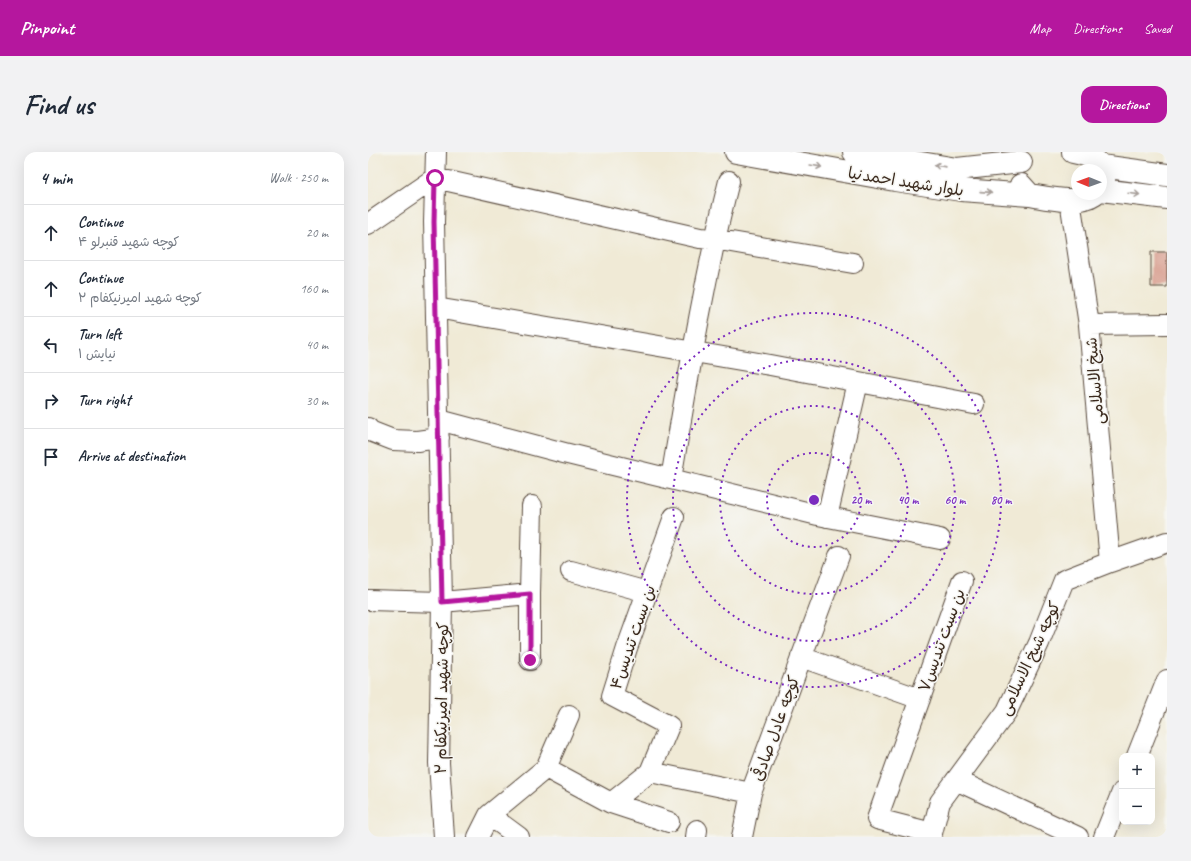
<!DOCTYPE html>
<meta charset="utf-8">
<style>
:root{--surface:#fff;--page:#f2f2f3;--text:#1f2937;--muted:#747a83;--line:#e0e1e3;--accent:#b5179e}
body{margin:0;font-family:Caveat,"Playpen Sans Arabic",sans-serif;background:var(--page);color:var(--text)}
.controls{position:absolute;right:12px;bottom:12px;display:grid;overflow:hidden;border-radius:8px;box-shadow:0 4px 16px #0002}
.controls button{width:36px;height:36px;display:grid;place-items:center;padding:0;border:0;border-bottom:1px solid var(--line);background:var(--surface);color:var(--text);font:20px sans-serif}
.compass{position:absolute;left:703px;top:12px;width:36px;height:36px;border-radius:50%;background:var(--surface);box-shadow:0 4px 16px #0002;rotate:271deg}
.stop{position:absolute;width:12px;height:12px;margin:-9px;border:3px solid #b5179e;border-radius:50%;background:#fff}
.stop.end{background:#b5179e;border-color:#fff;box-shadow:0 1px 4px #0008}
.list{margin:0;padding:0;list-style:none}
h2{display:flex;justify-content:space-between;align-items:center;height:52px;margin:0;padding:0 16px;font-size:17px}
h2 small{font-size:13px;font-weight:400;color:var(--muted)}
.list li{display:grid;grid-template-columns:26px 1fr auto;gap:12px;align-items:center;box-sizing:border-box;height:56px;padding:0 16px;border-top:1px solid var(--line)}
.list b{display:block;font-size:15px;white-space:nowrap}
.list p{margin:0;font-size:13px;white-space:nowrap;color:var(--muted)}
.list em{font-size:13px;font-style:normal;color:var(--muted)}
.icon{flex:none;width:22px;height:22px;fill:none;stroke:currentColor;stroke-width:2;stroke-linecap:round;stroke-linejoin:round}
.map{position:relative;flex:none;width:799px;height:685px;overflow:hidden;border-radius:12px}
header{display:flex;align-items:center;gap:24px;box-sizing:border-box;height:56px;padding:0 20px;background:var(--accent);color:#fff}
header strong{font-size:19px}
nav{display:flex;gap:22px;margin-inline-start:auto;font-size:14px}
.intro{display:flex;align-items:center;justify-content:space-between;box-sizing:border-box;height:96px;padding:0 24px}
h1{margin:0;font-size:28px}
.button{padding:10px 18px;border-radius:12px;background:var(--accent);color:#fff;font-size:14px;font-weight:700}
main{display:flex;gap:24px;padding:0 24px}
aside{flex:1;background:var(--surface);border-radius:12px;box-shadow:0 4px 16px #0002}
.map>svg:first-child{display:block}
</style>
<header>
<strong>Pinpoint</strong>
<nav><a>Map</a><a>Directions</a><a>Saved</a></nav>
</header>
<div class="intro"><h1>Find us</h1><a class="button">Directions</a></div>
<main>
<aside>
<h2>4 min<small>Walk · 250 m</small></h2>
<ul class="list">
<li><svg class="icon" aria-label="ahead" viewBox="0 0 24 24"><path d="M12 20V5M6 11l6-6 6 6"/></svg><div><b>Continue</b><p>کوچه شهید قنبرلو ۴</p></div><em>20 m</em></li>
<li><svg class="icon" aria-label="ahead" viewBox="0 0 24 24"><path d="M12 20V5M6 11l6-6 6 6"/></svg><div><b>Continue</b><p>کوچه شهید امیرنیکفام ۲</p></div><em>160 m</em></li>
<li><svg class="icon" aria-label="left" viewBox="0 0 24 24"><path d="M17 20v-9H6M10 6l-5 5 5 5"/></svg><div><b>Turn left</b><p>نیایش ۱</p></div><em>40 m</em></li>
<li><svg class="icon" aria-label="right" viewBox="0 0 24 24"><path d="M7 20v-9h11M14 6l5 5-5 5"/></svg><div><b>Turn right</b></div><em>30 m</em></li>
<li><svg class="icon" aria-label="arrive" viewBox="0 0 24 24"><path d="M6 21V4h12l-3 4 3 4H6"/></svg><div><b>Arrive at destination</b></div></li>
</ul>
</aside>
<div class="map">
<svg width="799" height="685" viewBox="0 0 799 685">
<rect width="100%" height="100%" fill="#f6f6f2"/>
<filter id="ink" filterUnits="userSpaceOnUse"><feTurbulence type="fractalNoise" baseFrequency=".025" numOctaves="2"/><feDisplacementMap in="SourceGraphic" scale="8" xChannelSelector="R" yChannelSelector="G"/><feConvolveMatrix kernelMatrix="1 2 1 2 8 2 1 2 1" color-interpolation-filters="sRGB"/></filter>
<filter id="wash" filterUnits="userSpaceOnUse"><feTurbulence type="fractalNoise" baseFrequency=".012" numOctaves="4" result="noise"/><feDisplacementMap in="SourceGraphic" scale="16" xChannelSelector="R" yChannelSelector="G"/><feGaussianBlur stdDeviation="0.9" result="paint"/><feColorMatrix in="noise" values="0 0 0 0 0 0 0 0 0 0 0 0 0 0 0 0 0 1.4 0 .05"/><feComposite in="paint" operator="in"/></filter>
<g filter="url(#wash)">
<rect width="100%" height="100%" fill="#f0ead6"/>
<g id="blocks">
<!-- building -->
<path fill="#d89e8f" d="M783,100H799V135H783Z"/>
</g>
</g>
<g filter="url(#ink)">
<use href="#blocks" fill-opacity="0" stroke="#56473a" stroke-width="1"/>
<g fill="none" stroke-linecap="round" stroke-linejoin="round">
<!-- minor casing -->
<g stroke="#56473a" stroke-width="22">
<path id="minor" d="M68,0L66,70L74,450L71,611L76,685
M702,48L721,173L742,410
M0,72L67,26L332,86L346,87L485,111
M68,156L402,213L606,252
M721,173L799,172
M71,268L196,301L450,363L572,387
M0,276L2,279L25,288L49,289L71,286
M303,327C320,227 336,127 361,29
M459,365L490,230
M203,419L279,440
M0,448L74,450L162,442
M433,505L552,547
M162,508V442L164,354
M769,604L799,528
M178,616L201,563
M282,620L301,574L244,544L259,496L306,365
M588,628L710,685
M243,651L301,670
M121,663L151,685
M564,681L509,667L594,429
M110,685L121,663L178,616L243,651L282,620L383,641L471,404
M328,685L329,678
M374,685L383,641
M563,685L572,650L639,559L671,491L696,428L742,410L799,390
M736,685L754,640"/>
</g>
<!-- major casing -->
<g stroke="#56473a" stroke-width="24">
<path id="major" d="M368,0L527,28L593,38L662,43
M486,0L589,17L653,10
M705,0C721,3 737,9 736,28
M733,14L799,23
M653,33L662,43C680,46 710,53 726,42
M733,38L799,46"/>
</g>
<!-- minor -->
<use href="#minor" stroke="#fff" stroke-width="20"/>
<!-- major -->
<use href="#major" stroke="#fff" stroke-width="22"/>
</g>
<!-- one-way arrows -->
<defs><path id="oneway-shaft" d="M-6 0H5M1.5-3L5.5 0L1.5 3" fill="none" stroke-width="1.6" stroke-linecap="round" stroke-linejoin="round"/></defs>
<g stroke="#a79f9a">
<use href="#oneway-shaft" transform="translate(448 14) rotate(10)"/>
<use href="#oneway-shaft" transform="translate(572 14) rotate(-172)"/>
<use href="#oneway-shaft" transform="translate(618 40) rotate(4)"/>
<use href="#oneway-shaft" transform="translate(766 42) rotate(7)"/>
</g>
</g>
<g fill="none" stroke-linecap="round" stroke-linejoin="round" filter="url(#ink)">
<!-- route -->
<path stroke="#b5179e" stroke-width="5" d="M67,26L66,70L74,450L162,442V508"/>
</g>
<!-- distance rings -->
<g fill="none" stroke="#7b2cbf" stroke-width="2" stroke-dasharray="2 4">
<circle cx="446" cy="348" r="47"/>
<circle cx="446" cy="348" r="94"/>
<circle cx="446" cy="348" r="141"/>
<circle cx="446" cy="348" r="187"/>
</g>
<g text-anchor="middle" stroke-width="3" stroke-linejoin="round" paint-order="stroke">
<!-- street labels -->
<g font-size="16" fill="#3b2a1e" stroke="#f6f6f2">
<text transform="translate(538 29) rotate(9)" y="6">بلوار شهید احمدنیا</text>
<text transform="translate(726 229) rotate(-95)" y="6">شیخ الاسلامی</text>
<text transform="translate(264 485) rotate(-71)" y="6">بن بست تندیس۴</text>
<text transform="translate(573 488) rotate(-70)" y="6">بن بست تندیس۷</text>
<text transform="translate(661 506) rotate(-65)" y="6">کوچه شیخ الاسلامی</text>
<text transform="translate(73 546) rotate(-89)" y="6">کوچه شهید امیرنیکفام ۲</text>
<text transform="translate(407 576) rotate(-70)" y="6">کوچه عادل صادقی</text>
</g>
</g>
<circle cx="446" cy="348" r="6" fill="#7b2cbf" stroke="#f6f6f2" stroke-width="2"/>
<g font-size="12" text-anchor="middle" font-weight="bold" fill="#7b2cbf" stroke="#f6f6f2" stroke-width="3" stroke-linejoin="round" paint-order="stroke">
<text x="493" y="352">20 m</text>
<text x="540" y="352">40 m</text>
<text x="587" y="352">60 m</text>
<text x="633" y="352">80 m</text>
</g>
</svg>
<div class="controls">
<button>+</button>
<button>−</button>
</div>
<svg class="compass" viewBox="-18 -18 36 36"><path d="M0-13l5 13h-10z" fill="#e53935"/><path d="M0 13l5-13h-10z" fill="#747a83"/></svg>
<div class="stop" style="left:67px;top:26px"></div>
<div class="stop end" style="left:162px;top:508px"></div>
</div>
</main>
